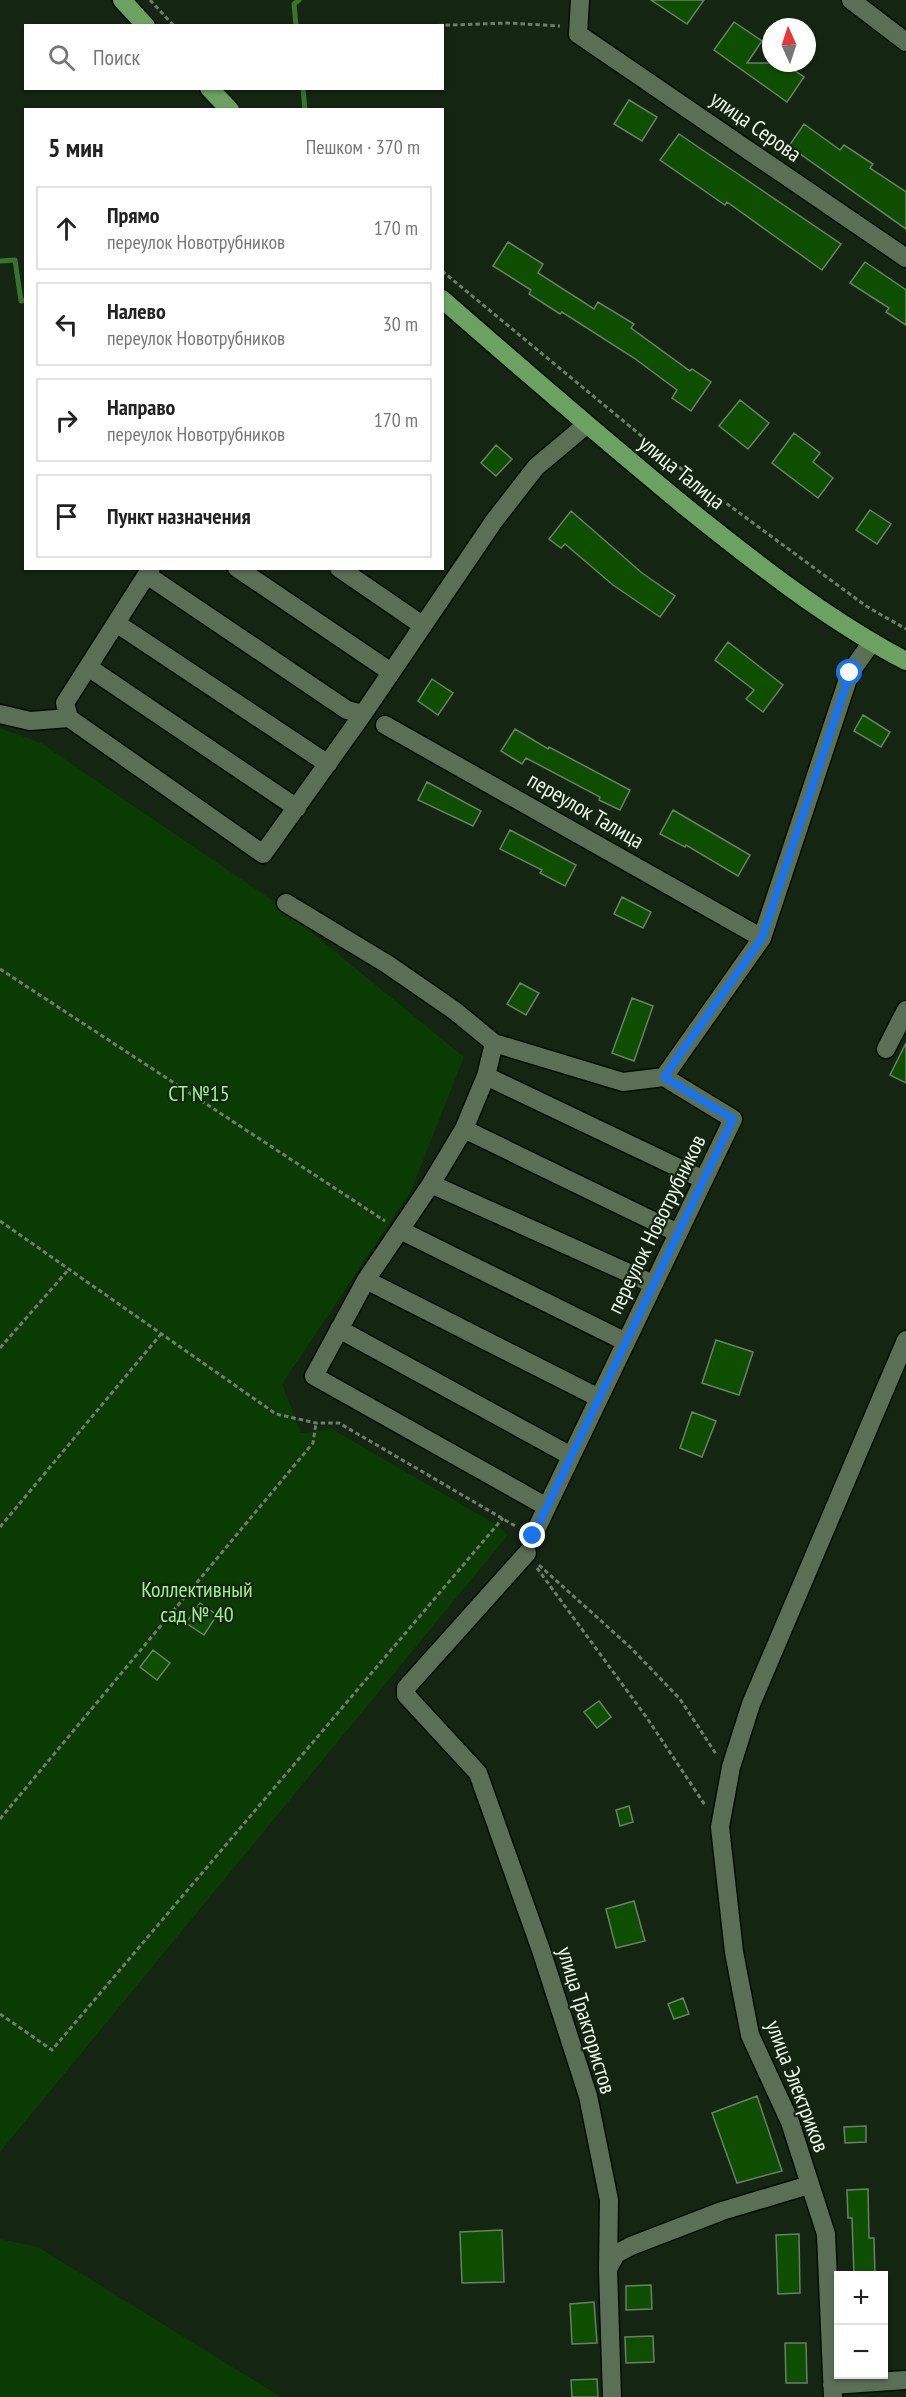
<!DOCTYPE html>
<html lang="ru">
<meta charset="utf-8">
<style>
:root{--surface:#fff;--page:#f2f2f2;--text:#222;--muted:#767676;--line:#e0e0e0}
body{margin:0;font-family:"PT Sans Narrow",sans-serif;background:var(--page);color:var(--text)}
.controls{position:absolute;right:18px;bottom:18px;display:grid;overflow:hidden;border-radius:0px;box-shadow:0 2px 4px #0004}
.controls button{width:54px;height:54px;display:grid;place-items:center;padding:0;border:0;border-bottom:2px solid var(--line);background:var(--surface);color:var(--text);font:30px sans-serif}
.compass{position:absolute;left:762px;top:18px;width:54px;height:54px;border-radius:50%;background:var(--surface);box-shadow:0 2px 4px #0004;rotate:357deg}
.stop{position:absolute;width:18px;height:18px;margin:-14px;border:4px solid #1a73e8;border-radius:50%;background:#fff}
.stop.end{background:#1a73e8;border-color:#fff;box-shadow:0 2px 6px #0008}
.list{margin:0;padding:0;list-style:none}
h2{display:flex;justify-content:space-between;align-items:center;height:78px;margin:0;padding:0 24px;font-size:26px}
h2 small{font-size:20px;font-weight:400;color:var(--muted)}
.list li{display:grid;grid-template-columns:39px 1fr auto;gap:18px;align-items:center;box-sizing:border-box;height:84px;margin:0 12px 12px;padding:0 12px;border:2px solid var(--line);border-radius:0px}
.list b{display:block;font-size:22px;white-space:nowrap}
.list p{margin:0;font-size:20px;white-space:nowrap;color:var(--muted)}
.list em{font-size:20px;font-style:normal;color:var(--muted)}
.icon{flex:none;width:33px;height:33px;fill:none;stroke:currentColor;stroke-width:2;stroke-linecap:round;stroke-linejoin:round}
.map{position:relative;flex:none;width:906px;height:2397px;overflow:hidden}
.search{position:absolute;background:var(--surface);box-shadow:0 2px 4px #0004;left:24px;top:24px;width:420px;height:66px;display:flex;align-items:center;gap:15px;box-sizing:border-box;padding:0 21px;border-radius:0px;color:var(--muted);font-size:22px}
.panel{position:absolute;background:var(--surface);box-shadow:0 2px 4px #0004;left:24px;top:108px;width:420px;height:462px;border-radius:0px}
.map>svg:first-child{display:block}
</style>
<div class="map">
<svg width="906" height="2397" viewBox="0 0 906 2397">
<rect width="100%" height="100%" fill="#142511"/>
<!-- green -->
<path fill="#0a3b02" d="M0,728L41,743L272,900L464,1057L411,1191L282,1384L301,1433L332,1429L497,1525L508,1535L0,2152Z
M0,2239L38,2247L281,2397H0Z"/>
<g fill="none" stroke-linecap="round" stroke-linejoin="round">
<!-- stream -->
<path stroke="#38742e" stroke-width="5" d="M296,26L294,4L299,0
M303,88L305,110
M0,261L15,260L21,301L26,300"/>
</g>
<!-- building -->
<path fill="#0e4e01" stroke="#6a7f67" stroke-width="1.5" d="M651,0H704L687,24Z
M734,22L762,41L747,63H783L804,77L787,102L714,50Z
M629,100L657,117L642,141L614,124Z
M804,124L840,150L844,145L873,164L870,168L906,192V229L789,146Z
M679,134L841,244L822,270L727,202L725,205L660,160Z
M508,242L543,264L538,273L594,309L598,302L634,324L631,328L690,371L692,369L711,382L691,411L672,398L677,390L634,358L562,312L560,314L529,294L531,290L493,266Z
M865,262L906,290V325L886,312L889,308L850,283Z
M740,400L769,423L748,449L719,426Z
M794,433L820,453L813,462L833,478L818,498L772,463Z
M496,445L512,459L496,476L481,463Z
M870,510L891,524L877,544L856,530Z
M571,511L642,573L675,596L660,617L613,585L565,544L561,548L549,539Z
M728,642L783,685L763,712L746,699L754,690L715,660Z
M432,679L453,693L438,715L418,701Z
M863,715L890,732L881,747L854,731Z
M515,729L548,749L549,747L630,790L620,810L599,800L600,797L526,758L522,764L501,751Z
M427,782L481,811L473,826L418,800Z
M673,810L750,855L738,876L686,845L685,847L660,834Z
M510,830L576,865L565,886L540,873L542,870L500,849Z
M622,897L651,912L643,928L614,914Z
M520,983L539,993L526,1015L507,1004Z
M632,998L653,1006L634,1061L612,1053Z
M906,1043V1083L890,1075Z
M716,1340L753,1352L739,1395L702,1383Z
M692,1412L716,1421L702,1457L680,1448Z
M200,1603L217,1615L204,1635L186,1623Z
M153,1650L170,1663L157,1680L140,1667Z
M599,1701L611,1717L597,1728L584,1712Z
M629,1806L633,1822L620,1826L616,1810Z
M634,1901L645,1941L616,1948L606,1909Z
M683,1998L689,2014L674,2019L668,2004Z
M757,2096L782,2171L737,2183L712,2113Z
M866,2126V2142L845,2143L844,2127Z
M868,2189L869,2238H874L875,2276H854L852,2218H848L847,2190Z
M502,2230L504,2282L462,2283L460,2232Z
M799,2234L800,2293L778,2294L776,2235Z
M651,2285L652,2309L626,2310V2286Z
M594,2302L597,2343L572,2344L570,2304Z
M653,2336L654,2362L626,2363L625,2337Z
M785,2343H806L807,2383H786Z
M597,2379L598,2397H572L571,2380Z"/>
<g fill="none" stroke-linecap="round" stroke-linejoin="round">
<!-- minor casing -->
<g stroke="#010e00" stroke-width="21">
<path id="minor" d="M580,0L578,34L906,258
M851,0L906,42
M237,568L391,672
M339,568L422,625
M147,575L347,710L363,714
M116,623L328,764
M88,667L297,808
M0,714L30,721L69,718L263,854L363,714L494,521L536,467L586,425
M69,718L65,703L151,568
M385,725L762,938
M286,903L387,964L455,1011L494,1043L623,1082L664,1077
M494,1043L486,1076L464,1129L431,1184L366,1280L314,1376L547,1507
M886,1049L906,1010
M486,1076L704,1180
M464,1129L678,1233
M431,1184L653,1284
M400,1230L626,1342
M366,1280L599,1398
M339,1329L571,1456
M533,1536L733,1119L664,1077L762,938L850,673L871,643
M527,1553L406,1688V1695L478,1773L541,1950L588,2096L609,2200L608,2269L612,2397
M608,2269L616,2254L631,2246L722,2211L809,2185
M832,2385L906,2380
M833,2397L826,2234L790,2122L750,2035L734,1952L720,1827L731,1767L751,1704L906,1340"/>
</g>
<!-- major casing -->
<g stroke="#010e00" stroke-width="21">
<path id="major" d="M122,0L146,26
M209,88L230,110
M442,299C522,369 601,437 682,504C753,561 826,619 906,661"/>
</g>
<!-- path -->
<path stroke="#6d7c6b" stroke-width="3" stroke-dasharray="4.5 3" stroke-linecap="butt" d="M150,0L174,26
M423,26L507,23L560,26
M442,271L696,481L866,606L906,629
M0,969L385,1221
M0,1221L276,1414L316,1423H339L517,1527
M0,1348L69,1269
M0,1527L161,1334
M539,1565L630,1647L680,1699L716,1754
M537,1568L647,1718L705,1805
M0,1819L313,1443L316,1423
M0,2014L52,2050L503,1518"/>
<!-- minor -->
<use href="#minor" stroke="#5b6f57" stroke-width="18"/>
<!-- major -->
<use href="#major" stroke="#6ba161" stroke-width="18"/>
</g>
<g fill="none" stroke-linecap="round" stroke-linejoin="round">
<!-- route -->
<path stroke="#1a73e8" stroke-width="8" d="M533,1536L733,1119L664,1077L762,938L850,673"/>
</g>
<g text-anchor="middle" stroke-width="4.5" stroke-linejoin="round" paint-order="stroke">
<!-- street labels -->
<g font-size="22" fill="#ecf8ea" stroke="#142511">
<text transform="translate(756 126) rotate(35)" y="8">улица Серова</text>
<text transform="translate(682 472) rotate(39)" y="8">улица Талица</text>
<text transform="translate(586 810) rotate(30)" y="8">переулок Талица</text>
<text transform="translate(656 1224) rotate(-64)" y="8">переулок Новотрубников</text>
<text transform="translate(587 2020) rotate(73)" y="8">улица Трактористов</text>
<text transform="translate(798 2086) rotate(69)" y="8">улица Электриков</text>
</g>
<!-- park labels -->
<g font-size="22" fill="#9ff191" stroke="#142511">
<text x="199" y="1101">СТ №15</text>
<text x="197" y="1597">Коллективный<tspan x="197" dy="25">сад № 40</tspan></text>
</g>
</g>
</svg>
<div class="controls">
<button>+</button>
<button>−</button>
</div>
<svg class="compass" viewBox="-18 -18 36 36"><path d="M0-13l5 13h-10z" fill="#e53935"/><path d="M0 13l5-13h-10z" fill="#767676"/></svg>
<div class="stop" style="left:850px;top:673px"></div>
<div class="stop end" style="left:533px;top:1536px"></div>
<div class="search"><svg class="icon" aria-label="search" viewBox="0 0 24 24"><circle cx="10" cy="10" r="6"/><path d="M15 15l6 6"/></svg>Поиск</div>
<section class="panel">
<h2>5 мин<small>Пешком · 370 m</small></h2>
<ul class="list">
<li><svg class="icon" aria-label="ahead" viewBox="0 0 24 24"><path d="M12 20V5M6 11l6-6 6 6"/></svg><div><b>Прямо</b><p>переулок Новотрубников</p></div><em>170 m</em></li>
<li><svg class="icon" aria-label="left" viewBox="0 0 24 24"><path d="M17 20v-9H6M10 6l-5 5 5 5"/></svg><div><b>Налево</b><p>переулок Новотрубников</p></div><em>30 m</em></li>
<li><svg class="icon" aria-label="right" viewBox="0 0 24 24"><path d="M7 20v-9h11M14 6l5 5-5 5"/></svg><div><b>Направо</b><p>переулок Новотрубников</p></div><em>170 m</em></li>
<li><svg class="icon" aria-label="arrive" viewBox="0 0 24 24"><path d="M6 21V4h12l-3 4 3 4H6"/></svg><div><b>Пункт назначения</b></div></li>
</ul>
</section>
</div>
